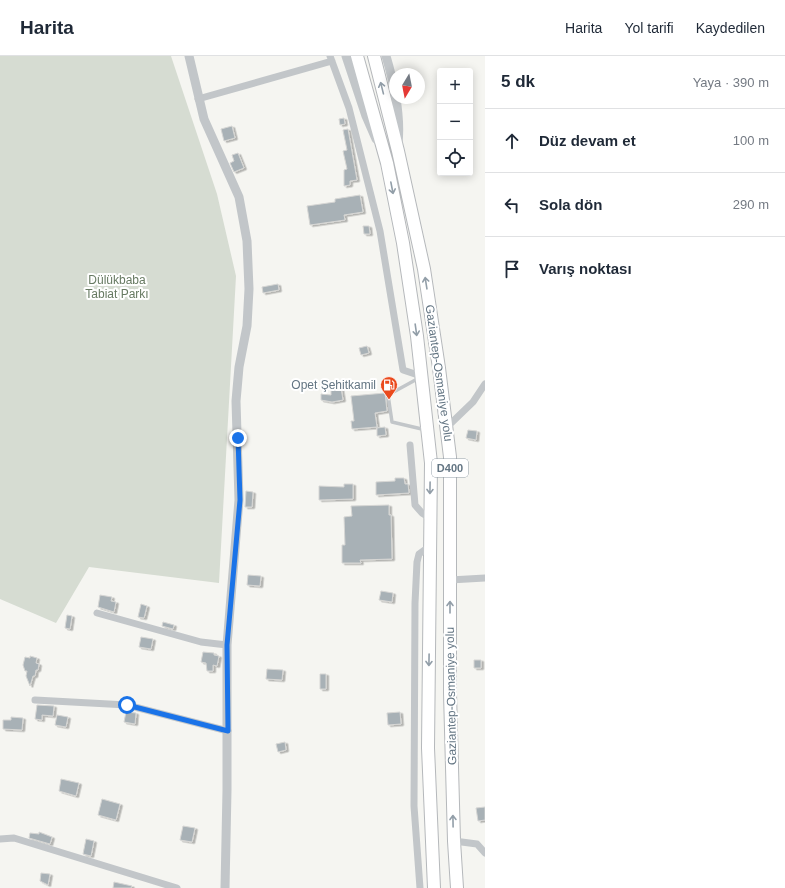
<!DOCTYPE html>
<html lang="tr">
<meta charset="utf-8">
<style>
:root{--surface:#fff;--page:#f2f2f3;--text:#1f2937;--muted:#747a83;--line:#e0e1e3}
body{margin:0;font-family:Helvetica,sans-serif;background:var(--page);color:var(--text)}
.controls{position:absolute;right:12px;top:12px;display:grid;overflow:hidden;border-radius:4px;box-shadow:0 2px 10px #0003}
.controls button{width:36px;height:36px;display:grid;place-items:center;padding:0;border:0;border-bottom:1px solid var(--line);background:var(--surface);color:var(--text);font:20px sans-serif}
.compass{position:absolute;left:389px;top:12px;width:36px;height:36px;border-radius:50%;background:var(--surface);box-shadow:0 2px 10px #0003;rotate:190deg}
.stop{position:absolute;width:12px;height:12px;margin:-9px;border:3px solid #1a73e8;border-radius:50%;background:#fff}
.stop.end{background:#1a73e8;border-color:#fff;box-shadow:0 1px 4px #0008}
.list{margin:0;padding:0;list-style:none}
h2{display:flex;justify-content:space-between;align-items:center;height:52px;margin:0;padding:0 16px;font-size:17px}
h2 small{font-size:13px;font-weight:400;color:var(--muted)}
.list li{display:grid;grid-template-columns:26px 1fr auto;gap:12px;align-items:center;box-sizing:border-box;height:64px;padding:0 16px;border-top:1px solid var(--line)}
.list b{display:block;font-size:15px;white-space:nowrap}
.list em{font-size:13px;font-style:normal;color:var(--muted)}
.icon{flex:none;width:22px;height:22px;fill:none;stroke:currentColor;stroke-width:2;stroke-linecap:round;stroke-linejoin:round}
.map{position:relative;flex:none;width:485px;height:832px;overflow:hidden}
header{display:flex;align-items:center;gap:24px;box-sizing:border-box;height:56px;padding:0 20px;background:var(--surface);border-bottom:1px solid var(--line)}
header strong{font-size:19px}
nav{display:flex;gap:22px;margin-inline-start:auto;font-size:14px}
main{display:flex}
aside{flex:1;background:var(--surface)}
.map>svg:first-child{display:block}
</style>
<header>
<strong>Harita</strong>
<nav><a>Harita</a><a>Yol tarifi</a><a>Kaydedilen</a></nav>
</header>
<main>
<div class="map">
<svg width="485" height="832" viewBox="0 0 485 832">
<defs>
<filter id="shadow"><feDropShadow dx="2.5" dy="1.5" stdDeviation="0" flood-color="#0004"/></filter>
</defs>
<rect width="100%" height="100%" fill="#f5f5f1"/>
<!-- green -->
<path fill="#d6dcd2" d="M0,0H171L217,138L236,220L219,527L89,511L56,567L0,543Z"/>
<!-- building -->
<path fill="#a8b1b6" stroke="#d6d6d4" filter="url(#shadow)" d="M344,62L345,68L340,69L339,63Z
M232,70L235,82L224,85L221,73Z
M348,73L357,124L350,125V129L344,130V114L347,113L343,95L347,94L343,74Z
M238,97L244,112L234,116L230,107L234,105L232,99Z
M360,139L363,156L344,159L345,164L310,169L307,150L335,146V143Z
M363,170H369L370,178H364Z
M278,228L279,234L263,237L262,231Z
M367,290L369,297L361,299L359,292Z
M341,332L343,344L332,346L321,344V338L331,339V333Z
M385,337L387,355L375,357L377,371L352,373L351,365H354L351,340Z
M385,371L386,379L377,380V372Z
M468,374L477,375L476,384L466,382Z
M395,422H404L405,428H408L409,437L376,439V426L395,425Z
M344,428H353V443L319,444V430L344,431Z
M246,435L253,436L252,451H245Z
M389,449V459H391L392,503L360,504L361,507H342V489H345L344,461L352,460L351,450Z
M248,519L261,520L260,530L247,529Z
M381,535L393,537L392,546L379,544Z
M100,539L112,541L111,545L116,546L114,556L98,551Z
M141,548L147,550L144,562L138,561Z
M67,559L72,560L70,573L65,572Z
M163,566L174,569L173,573L162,570Z
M141,581L153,583L151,593L139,591Z
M203,596L214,597V599L219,600L217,610L213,609V615H207L206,607L201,606Z
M30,600L37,602L36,607L39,608L38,614H36L35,620H33L30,630L26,620L27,615H25L23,609L25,601L30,602Z
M474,604H481V612H474Z
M267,613L283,614L282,624L266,623Z
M320,618H326V633H320Z
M37,649L54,650L53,660L42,659V664L35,663Z
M126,656L136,657L135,668L124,666Z
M400,656L401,668L388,669L387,657Z
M57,659L68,661L66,671L55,669Z
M11,661L23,662L22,674L3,673V664H11Z
M285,686L286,694L278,696L276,688Z
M61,723L79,727L76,740L59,735Z
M102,743L120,748L116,764L98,759Z
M485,751V764L478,765L476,752Z
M183,770L195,772L192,786L180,784Z
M39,776L52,781L50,788L29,782L30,777L39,778Z
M86,783L94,785L91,800L83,798Z
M41,817L50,818L48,829L40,825Z
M114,826L132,830L131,832H113Z"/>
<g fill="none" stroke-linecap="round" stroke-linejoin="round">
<!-- trunk casing -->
<g stroke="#b5b8bb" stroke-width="14">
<path id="trunk" d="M357,0L387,107L403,187L417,280L431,407L428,692L434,832
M374,0L398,95L424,213L439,312L450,401V637L454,785L457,832"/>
</g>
<!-- service -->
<path stroke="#c2c6c9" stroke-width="3.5" d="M419,322L388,339L392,366L426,374"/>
<!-- minor -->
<path stroke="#c2c6c9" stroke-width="7" d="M330,0L349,52L380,175L403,314L421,320
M198,43L332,5
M447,371L473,346L485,328
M410,389L415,449L422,457L430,462
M450,524L485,522
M97,557L201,586L227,589
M35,644L127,649L228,675
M0,783L14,782L177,832
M454,785L477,788L485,797
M420,832L414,750L415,547L417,506L419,498L430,490"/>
<!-- tertiary -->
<path stroke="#c2c6c9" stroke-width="9" d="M189,0L204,63L239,141L247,185L249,233L247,270L239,311L236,345L239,444L227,589V734L225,832
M346,0L366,60L376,83
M386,0C394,27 401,59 398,87"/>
<!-- trunk -->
<use href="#trunk" stroke="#fff" stroke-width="12"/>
</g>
<!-- one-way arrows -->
<defs><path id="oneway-shaft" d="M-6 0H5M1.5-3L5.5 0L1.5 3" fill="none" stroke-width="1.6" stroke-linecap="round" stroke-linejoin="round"/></defs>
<g stroke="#929ea8">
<use href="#oneway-shaft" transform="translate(382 32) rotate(-104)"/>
<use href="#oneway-shaft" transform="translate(392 132) rotate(79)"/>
<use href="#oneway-shaft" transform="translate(426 227) rotate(-99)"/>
<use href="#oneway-shaft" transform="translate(416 274) rotate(82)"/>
<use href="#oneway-shaft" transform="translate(430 432) rotate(91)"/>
<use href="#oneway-shaft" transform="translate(450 551) rotate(-90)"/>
<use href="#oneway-shaft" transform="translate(429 604) rotate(91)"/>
<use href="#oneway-shaft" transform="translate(453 765) rotate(-91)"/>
</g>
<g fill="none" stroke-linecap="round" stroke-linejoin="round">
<!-- route -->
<path stroke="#1a73e8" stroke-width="5" d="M127,649L228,675L227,589L240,444L238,382"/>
</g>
<!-- icons -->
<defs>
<g id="fuel-pin" transform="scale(0.9)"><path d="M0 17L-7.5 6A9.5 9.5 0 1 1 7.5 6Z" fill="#ea4a1d" stroke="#fff"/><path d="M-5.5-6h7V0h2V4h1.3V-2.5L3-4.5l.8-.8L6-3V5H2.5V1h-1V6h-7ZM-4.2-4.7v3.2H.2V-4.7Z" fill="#fff"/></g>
</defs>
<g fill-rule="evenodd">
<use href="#fuel-pin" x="389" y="329"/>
</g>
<g text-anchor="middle" stroke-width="4" stroke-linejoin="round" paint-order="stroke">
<!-- shield labels -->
<rect fill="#fff" stroke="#929ea8" stroke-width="1" x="432" y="403" width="36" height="18" rx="3"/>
<g font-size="11" font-weight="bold" fill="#637583">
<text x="450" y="416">D400</text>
</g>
<!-- park labels -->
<g font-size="12" fill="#677a62" stroke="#fff">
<text x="117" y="228">Dülükbaba<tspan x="117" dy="14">Tabiat Parkı</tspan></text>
</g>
<!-- street labels -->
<g font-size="12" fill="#637583" stroke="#fff">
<text transform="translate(439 317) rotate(82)" y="4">Gaziantep-Osmaniye yolu</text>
<text transform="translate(451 640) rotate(-91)" y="4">Gaziantep-Osmaniye yolu</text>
</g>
<!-- poi labels -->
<g font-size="12" fill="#637583" stroke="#fff" text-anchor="end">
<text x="376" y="333">Opet Şehitkamil</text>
</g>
</g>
</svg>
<div class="controls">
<button>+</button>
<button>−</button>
<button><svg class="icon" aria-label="locate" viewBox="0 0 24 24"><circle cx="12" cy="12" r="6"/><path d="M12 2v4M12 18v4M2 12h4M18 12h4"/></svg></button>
</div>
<svg class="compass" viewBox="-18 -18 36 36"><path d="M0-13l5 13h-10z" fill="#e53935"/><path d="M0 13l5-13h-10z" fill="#747a83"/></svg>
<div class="stop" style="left:127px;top:649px"></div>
<div class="stop end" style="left:238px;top:382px"></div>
</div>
<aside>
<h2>5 dk<small>Yaya · 390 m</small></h2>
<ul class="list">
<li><svg class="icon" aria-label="ahead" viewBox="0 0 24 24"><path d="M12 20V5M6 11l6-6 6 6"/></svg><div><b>Düz devam et</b></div><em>100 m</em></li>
<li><svg class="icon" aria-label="left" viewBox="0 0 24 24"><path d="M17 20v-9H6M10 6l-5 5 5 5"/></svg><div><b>Sola dön</b></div><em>290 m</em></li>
<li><svg class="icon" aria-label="arrive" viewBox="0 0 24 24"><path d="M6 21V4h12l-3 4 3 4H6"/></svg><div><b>Varış noktası</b></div></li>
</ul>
</aside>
</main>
